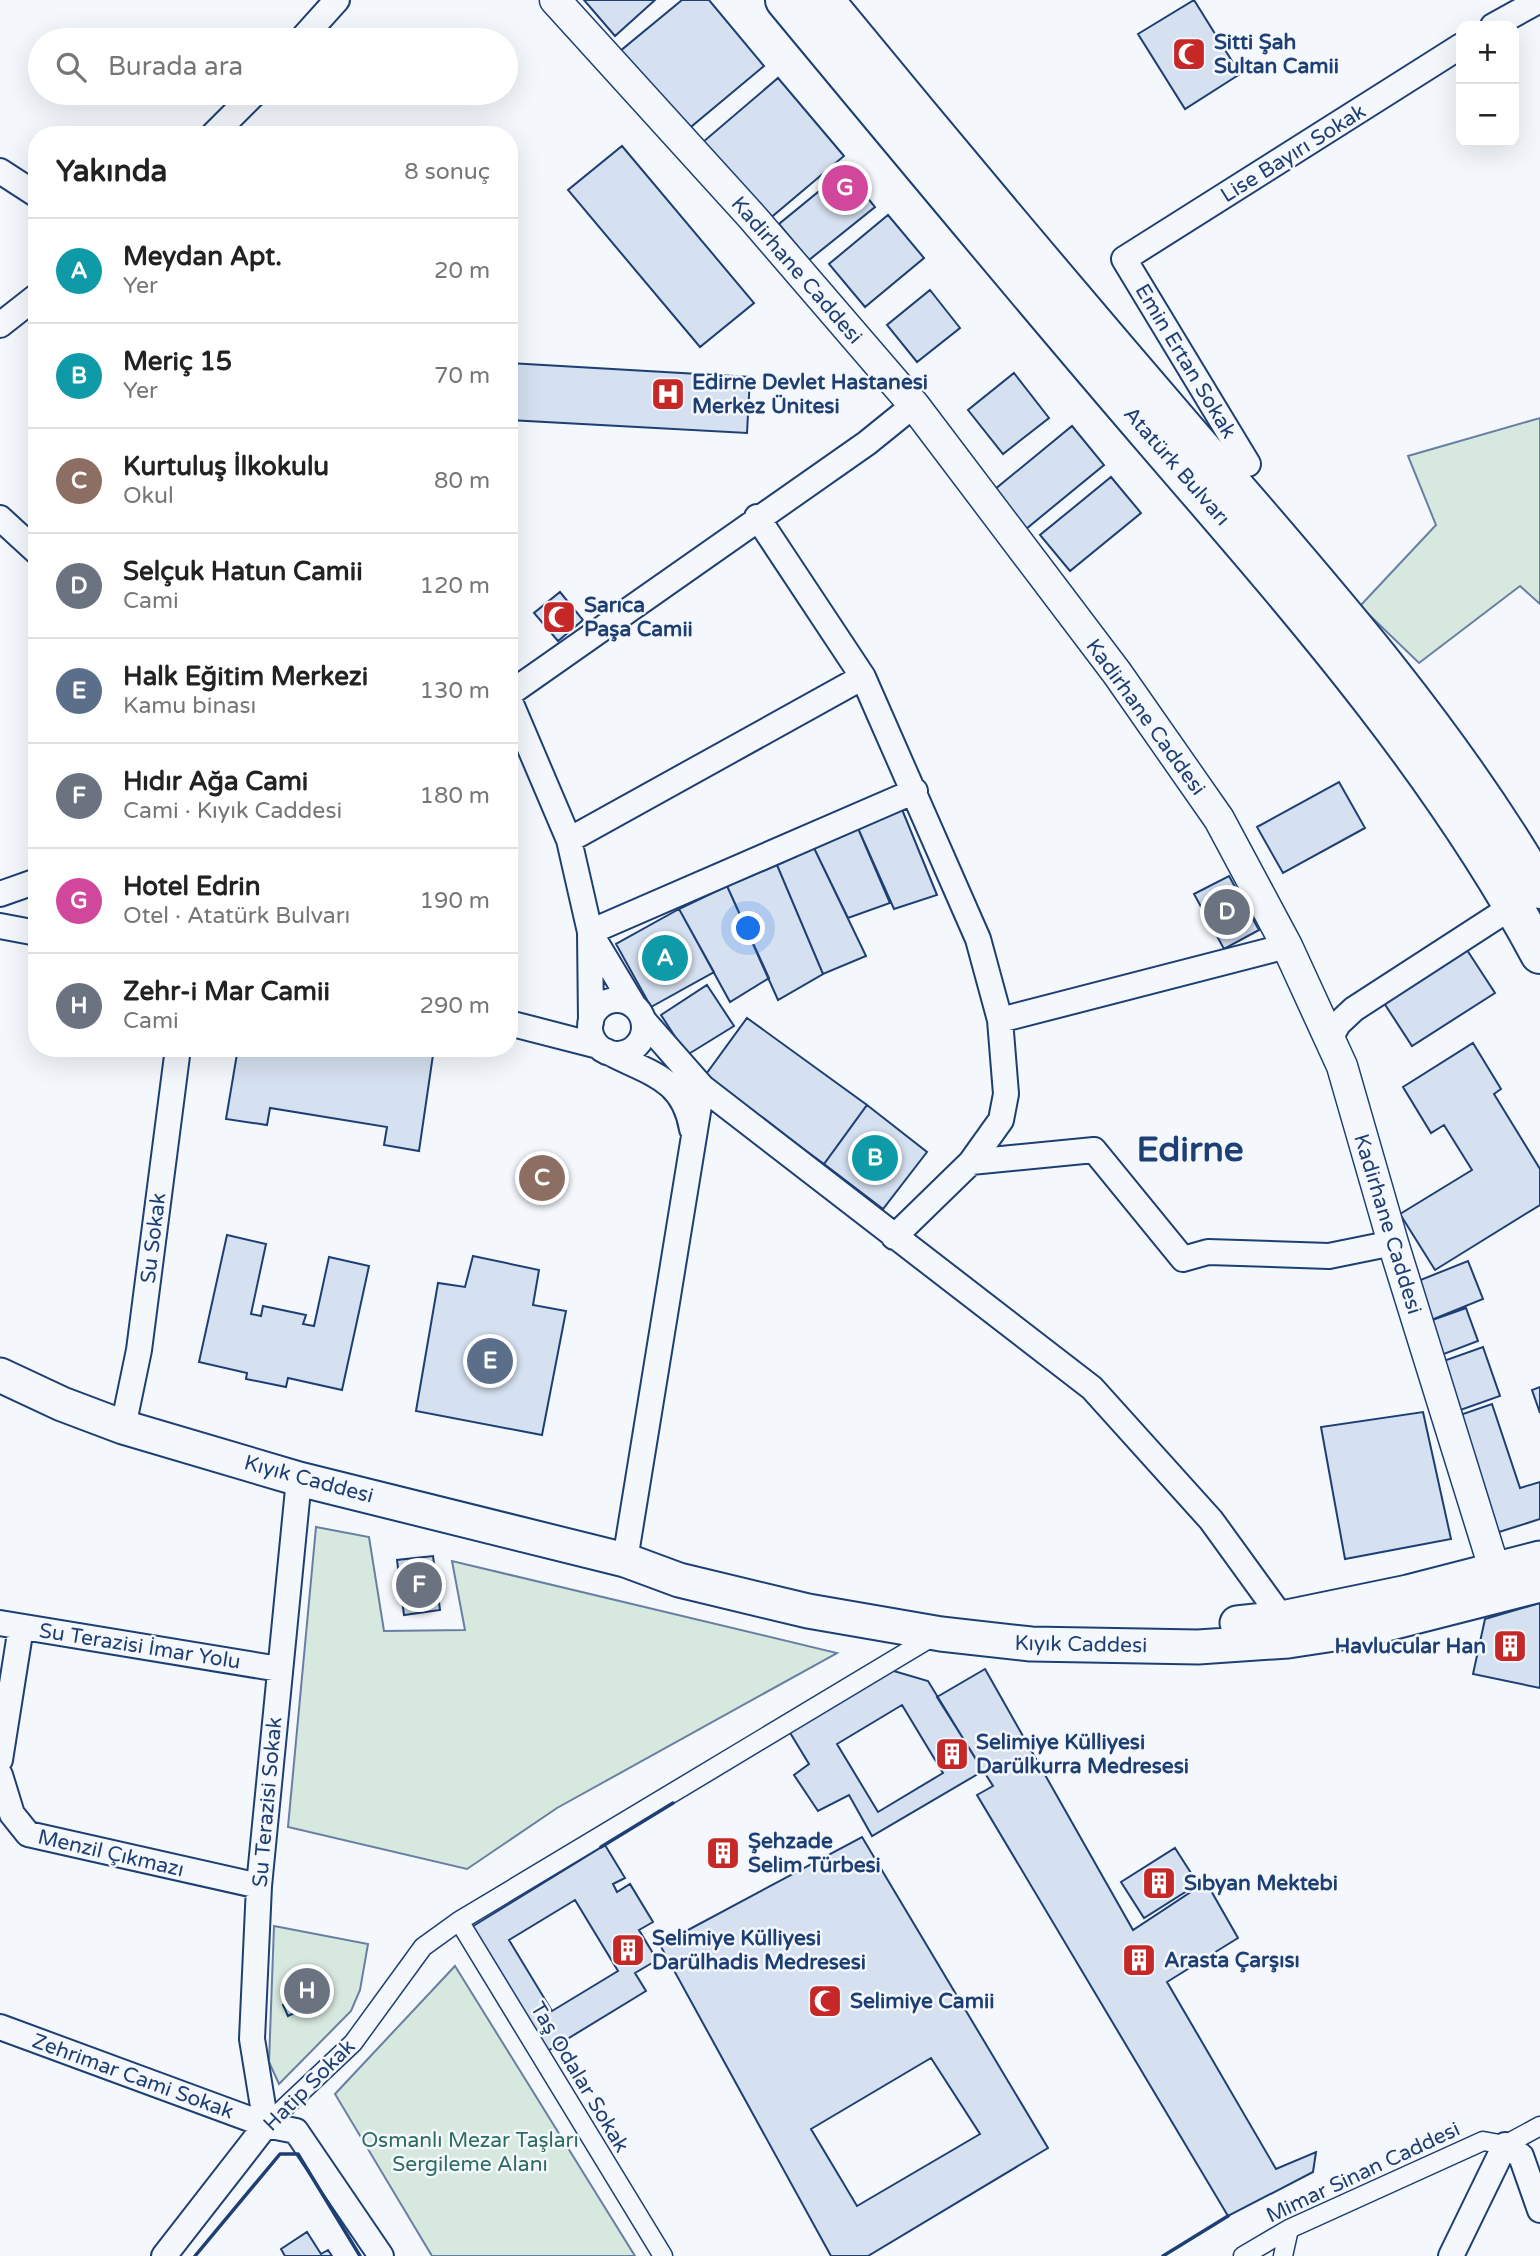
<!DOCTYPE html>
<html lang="tr">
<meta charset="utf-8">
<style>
:root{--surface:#fff;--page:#f6f6f6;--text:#222;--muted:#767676;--line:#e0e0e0;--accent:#111827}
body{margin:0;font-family:"Varela Round",sans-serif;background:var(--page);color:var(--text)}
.controls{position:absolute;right:21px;top:21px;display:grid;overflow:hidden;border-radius:14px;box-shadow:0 7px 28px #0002}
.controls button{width:63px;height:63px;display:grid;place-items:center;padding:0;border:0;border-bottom:2px solid var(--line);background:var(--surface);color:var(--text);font:35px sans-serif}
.you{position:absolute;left:749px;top:929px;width:24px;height:24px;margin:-18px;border:5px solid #fff;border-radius:50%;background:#1a73e8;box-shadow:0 0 0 10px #1a73e833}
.badge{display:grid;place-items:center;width:46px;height:46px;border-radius:50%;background:var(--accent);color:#fff;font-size:23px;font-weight:700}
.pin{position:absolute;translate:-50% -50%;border:4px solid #fff;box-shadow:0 2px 7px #0006}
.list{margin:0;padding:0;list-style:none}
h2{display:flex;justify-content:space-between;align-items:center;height:91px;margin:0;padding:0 28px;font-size:30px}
h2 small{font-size:23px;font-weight:400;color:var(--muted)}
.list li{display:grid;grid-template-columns:46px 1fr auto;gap:21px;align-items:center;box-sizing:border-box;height:105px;padding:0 28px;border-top:2px solid var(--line)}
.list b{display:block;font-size:26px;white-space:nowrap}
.list p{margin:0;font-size:23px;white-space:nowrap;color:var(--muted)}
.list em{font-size:23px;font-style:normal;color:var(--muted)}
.icon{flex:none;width:38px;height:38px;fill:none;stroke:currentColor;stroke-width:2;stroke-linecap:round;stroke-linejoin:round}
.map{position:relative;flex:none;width:1540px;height:2256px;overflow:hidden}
.search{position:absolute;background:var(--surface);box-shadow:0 7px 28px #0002;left:28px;top:28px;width:490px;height:77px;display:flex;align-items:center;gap:18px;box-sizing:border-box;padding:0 24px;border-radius:38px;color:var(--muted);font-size:26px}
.panel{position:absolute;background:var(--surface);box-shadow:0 7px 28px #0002;left:28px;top:126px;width:490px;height:931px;border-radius:28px}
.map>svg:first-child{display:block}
</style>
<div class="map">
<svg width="1540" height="2256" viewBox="0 0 1540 2256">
<rect width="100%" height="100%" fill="#f4f7fb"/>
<!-- green -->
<path fill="#d7e8df" stroke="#687fa3" stroke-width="2" fill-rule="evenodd" d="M1540,418V604L1520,586L1419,663L1360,606L1436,525L1408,456Z
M316,1527L369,1537L384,1631L465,1630L452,1561L837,1653L557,1808L467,1869L288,1827Z
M274,1926L368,1944L360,1990L351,2011L279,2084L269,2062ZM317,1971L329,1996L288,2016L284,2005L292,2001L285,1986Z
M455,1966L635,2256H432L335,2094Z"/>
<!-- building -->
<path fill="#d5e0f0" stroke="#1d3f73" stroke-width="2" fill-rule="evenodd" d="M584,0H655L615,36Z
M682,0H709L764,66L686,131L619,52Z
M1194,0L1240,74L1185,109L1138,34Z
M778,78L844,156L768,220L703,142Z
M622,146L754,303L700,347L568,190Z
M845,170L875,207L809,260L779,224Z
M888,215L924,258L865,307L829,264Z
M930,290L960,328L917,362L887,325Z
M509,363L750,377L747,433L509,420Z
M1014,373L1049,418L1003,454L968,410Z
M1072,426L1104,465L1026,529L994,490Z
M1111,477L1141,513L1070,571L1040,535Z
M560,592L583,620L558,641L534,613Z
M1339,782L1365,828L1283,873L1257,827Z
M901,807L937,895L894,909L857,826Z
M857,826L890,903L848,918L814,848Z
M814,848L866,956L823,974L777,865Z
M777,865L823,974L778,1000L727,886Z
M1229,876L1259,930L1224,949L1194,894Z
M727,886L769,978L730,1002L679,909Z
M679,909L714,972L651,1007L616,944Z
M1467,950L1495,993L1412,1046L1384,1003Z
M707,985L734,1026L687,1055L661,1015Z
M747,1018L867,1105L824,1164L704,1077Z
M1473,1043L1501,1089L1494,1094L1540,1169V1205L1435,1270L1400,1214L1472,1170L1444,1125L1431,1133L1403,1087Z
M238,1048H434L419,1151L384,1145L387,1127L270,1108L267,1125L226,1119Z
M867,1105L927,1152L883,1209L824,1164Z
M227,1235L266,1244L251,1314L261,1316L263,1306L306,1315L303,1324L314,1326L329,1257L369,1266L342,1390L288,1378L286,1387L246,1379L247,1373L199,1362Z
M473,1256L539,1270L533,1305L566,1311L542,1435L416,1411L438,1283L465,1287Z
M1468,1261L1483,1299L1424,1323L1408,1285Z
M1466,1308L1478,1341L1436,1357L1424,1323Z
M1483,1347L1500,1396L1452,1413L1435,1364Z
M1540,1387V1413L1532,1390Z
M1492,1404L1520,1488L1540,1482V1519L1496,1533L1457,1416Z
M1423,1412L1451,1539L1345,1559L1321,1427Z
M433,1556L440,1610L404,1615L397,1560Z
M1540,1603V1688L1473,1674L1485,1619Z
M887,1669L928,1681L983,1771L872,1836L849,1795L818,1811L794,1775L809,1764L789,1731ZM902,1705L943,1773L878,1812L837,1744Z
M985,1669L1133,1930L1206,1882L1238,1938L1167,1982L1276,2169L1316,2152L1313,2172L1228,2216L977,1795L993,1786L937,1697Z
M862,1837L1048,2148L868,2256H831L660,1945ZM931,2058L980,2134L857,2206L811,2129Z
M728,1840L736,1858L718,1866L710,1847Z
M605,1845L625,1878L613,1884L617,1892L630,1884L653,1922L639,1930L657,1960L635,1973L646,1991L546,2052L470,1928ZM575,1900L618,1971L552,2011L509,1940Z
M1175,1848L1198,1884L1144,1918L1121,1882Z
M317,1970L329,1996L288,2016L283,2005L292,2001L285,1986Z
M307,2232L321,2254L328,2250L332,2256H285L281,2249Z"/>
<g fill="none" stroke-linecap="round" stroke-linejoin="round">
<!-- pedestrian casing -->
<g stroke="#1d3f73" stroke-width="21">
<path id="pedestrian" d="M459,1921L663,2256
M266,2125L353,2043L423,1947L459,1921L937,1634
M1243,2256L1289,2229L1483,2141L1505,2145L1540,2126
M1283,2256L1289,2229"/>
</g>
<!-- minor casing -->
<g stroke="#1d3f73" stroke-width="28">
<path id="minor" d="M1493,26L1540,0
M301,40L337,0
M213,135L255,93
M0,171L37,195
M0,325L37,296
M1248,464L1124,259L1461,46
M757,517L863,677L978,939L1000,1020L1006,1094L1001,1120L971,1162L894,1237
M0,518L37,552
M509,694L867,443L914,405
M509,699L569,840L590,932L591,1022
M569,840L863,677
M0,894L37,881
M0,926L37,933
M590,932L915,791
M592,936L634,1006
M590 1027a27 27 0 1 1 54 0a27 27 0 1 1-54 0Z
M1000,1020L1287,946
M644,1021L702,1087L1092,1388L1211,1520L1282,1618
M509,1023L598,1046
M1331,1037L1338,1024L1354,1009L1513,906
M606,1051C649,1074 683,1077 692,1129
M971,1162L1094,1150L1183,1259L1208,1252L1329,1256L1393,1243
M123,1427L139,1350L178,1048
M625,1560L702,1087
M0,1623L279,1669
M0,1760L21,1627
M0,1775L12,1814L28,1834L259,1886
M0,2027L266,2125L296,2131L381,2256
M266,2125L252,2039L259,1886L299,1479
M164,2256L266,2125
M1451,2256L1505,2145L1521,2156L1540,2210"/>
</g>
<!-- tertiary casing -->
<g stroke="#1d3f73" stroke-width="33">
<path id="tertiary" d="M555,0L753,218L914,405L1117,673L1219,819L1287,946L1342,1066L1393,1243L1495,1571"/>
</g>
<!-- secondary casing -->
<g stroke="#1d3f73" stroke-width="37">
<path id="secondary" d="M0,1375L62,1404L123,1427L299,1479L625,1560L679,1580L808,1611L941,1634L1031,1644L1198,1647L1288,1641L1367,1629L1540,1585
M1237,1623L1282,1618L1408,1592L1540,1558"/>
</g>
<!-- primary casing -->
<g stroke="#1d3f73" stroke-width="42">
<path id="primary" d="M785,0C906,146 1027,292 1151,436C1292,600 1437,762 1540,954
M824,0C943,145 1064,289 1186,431C1313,578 1442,721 1540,889"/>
</g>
<!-- pedestrian -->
<use href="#pedestrian" stroke="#f4f7fb" stroke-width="18"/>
<!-- minor -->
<use href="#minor" stroke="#f4f7fb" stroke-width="24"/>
<!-- tertiary -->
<use href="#tertiary" stroke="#f4f7fb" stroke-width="30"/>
<!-- secondary -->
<use href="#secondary" stroke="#f4f7fb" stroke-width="33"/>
<!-- primary -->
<use href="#primary" stroke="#f4f7fb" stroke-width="38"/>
<!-- wall -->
<path stroke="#1d3f73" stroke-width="3.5" d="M601,1847L673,1803
M195,2256L280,2154H298L360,2256
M1163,2256L1228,2216"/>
</g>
<!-- icons -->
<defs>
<g id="mosque-square" transform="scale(1.75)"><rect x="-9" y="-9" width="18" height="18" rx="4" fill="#c62828" stroke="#f4f7fb"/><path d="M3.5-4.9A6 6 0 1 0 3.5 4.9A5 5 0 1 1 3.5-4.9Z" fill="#fff"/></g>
<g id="hospital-square" transform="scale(1.75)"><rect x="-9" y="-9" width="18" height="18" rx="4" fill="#c62828" stroke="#f4f7fb"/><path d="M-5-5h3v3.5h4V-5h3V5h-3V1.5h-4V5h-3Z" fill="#fff"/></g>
<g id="building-square" transform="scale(1.75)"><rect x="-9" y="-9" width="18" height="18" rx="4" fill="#c62828" stroke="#f4f7fb"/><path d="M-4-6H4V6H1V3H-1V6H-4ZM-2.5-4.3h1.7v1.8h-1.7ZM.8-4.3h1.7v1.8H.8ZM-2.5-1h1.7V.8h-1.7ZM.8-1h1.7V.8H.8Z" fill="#fff"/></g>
</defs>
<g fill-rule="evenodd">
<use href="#mosque-square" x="1189" y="54"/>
<use href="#hospital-square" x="668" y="394"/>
<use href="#mosque-square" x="559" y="617"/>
<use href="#building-square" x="1510" y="1646"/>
<use href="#building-square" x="952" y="1754"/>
<use href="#building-square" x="723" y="1853"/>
<use href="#building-square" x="1159" y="1883"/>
<use href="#building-square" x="628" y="1950"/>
<use href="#building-square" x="1139" y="1960"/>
<use href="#mosque-square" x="825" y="2001"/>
</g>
<g text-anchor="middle" stroke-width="5" stroke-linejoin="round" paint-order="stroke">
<!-- poi labels -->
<g font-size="21" font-weight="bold" fill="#1d3f73" stroke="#f4f7fb" text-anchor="start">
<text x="1214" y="49">Sitti Şah<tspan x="1214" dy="24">Sultan Camii</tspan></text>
<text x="692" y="389">Edirne Devlet Hastanesi<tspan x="692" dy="24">Merkez Ünitesi</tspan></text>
<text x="584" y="612">Sarıca<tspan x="584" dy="24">Paşa Camii</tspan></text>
<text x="1486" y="1653" text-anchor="end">Havlucular Han</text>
<text x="976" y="1749">Selimiye Külliyesi<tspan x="976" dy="24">Darülkurra Medresesi</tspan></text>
<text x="748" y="1848">Şehzade<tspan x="748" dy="24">Selim Türbesi</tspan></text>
<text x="1184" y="1890">Sıbyan Mektebi</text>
<text x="652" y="1945">Selimiye Külliyesi<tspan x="652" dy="24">Darülhadis Medresesi</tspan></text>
<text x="1164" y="1967">Arasta Çarşısı</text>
<text x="850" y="2008">Selimiye Camii</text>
</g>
<!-- street labels -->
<g font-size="21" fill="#1d3f73" stroke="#f4f7fb">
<text transform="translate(1293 153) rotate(-32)" y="7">Lise Bayırı Sokak</text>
<text transform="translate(797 270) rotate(49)" y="7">Kadirhane Caddesi</text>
<text transform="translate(1186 361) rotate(59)" y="7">Emin Ertan Sokak</text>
<text transform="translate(1177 466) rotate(49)" y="7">Atatürk Bulvarı</text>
<text transform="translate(1146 717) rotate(54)" y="7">Kadirhane Caddesi</text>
<text transform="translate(1388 1224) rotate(73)" y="7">Kadirhane Caddesi</text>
<text transform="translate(153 1238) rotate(-83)" y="7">Su Sokak</text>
<text transform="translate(309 1479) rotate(15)" y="7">Kıyık Caddesi</text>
<text transform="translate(1081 1644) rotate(1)" y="7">Kıyık Caddesi</text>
<text transform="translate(140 1646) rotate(9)" y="7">Su Terazisi İmar Yolu</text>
<text transform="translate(267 1802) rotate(-85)" y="7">Su Terazisi Sokak</text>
<text transform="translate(111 1853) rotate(13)" y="7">Menzil Çıkmazı</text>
<text transform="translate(133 2076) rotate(20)" y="7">Zehrimar Cami Sokak</text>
<text transform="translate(580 2077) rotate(59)" y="7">Taş Odalar Sokak</text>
<text transform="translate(309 2085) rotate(-45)" y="7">Hatip Sokak</text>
<text transform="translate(1363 2172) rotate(-25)" y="7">Mimar Sinan Caddesi</text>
</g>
<!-- park labels -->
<g font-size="21" fill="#2c6c60" stroke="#f4f7fb">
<text x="470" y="2147">Osmanlı Mezar Taşları<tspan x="470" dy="24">Sergileme Alanı</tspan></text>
</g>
<!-- town labels -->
<g font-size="35" font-weight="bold" fill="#1d3f73" stroke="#f4f7fb">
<text x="1190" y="1161">Edirne</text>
</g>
</g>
</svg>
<div class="controls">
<button>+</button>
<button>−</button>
</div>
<div class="you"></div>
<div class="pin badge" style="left:665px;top:958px;background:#0f9aa8">A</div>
<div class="pin badge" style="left:875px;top:1158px;background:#0f9aa8">B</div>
<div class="pin badge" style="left:542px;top:1178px;background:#8d6e63">C</div>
<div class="pin badge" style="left:1227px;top:912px;background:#6b7280">D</div>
<div class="pin badge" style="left:490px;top:1361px;background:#5c6f8a">E</div>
<div class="pin badge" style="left:419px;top:1585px;background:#6b7280">F</div>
<div class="pin badge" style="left:845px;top:188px;background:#d1479c">G</div>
<div class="pin badge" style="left:307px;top:1991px;background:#6b7280">H</div>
<div class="search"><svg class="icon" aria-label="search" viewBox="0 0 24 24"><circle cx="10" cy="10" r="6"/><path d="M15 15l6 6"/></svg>Burada ara</div>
<section class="panel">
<h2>Yakında<small>8 sonuç</small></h2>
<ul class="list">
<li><span class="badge" style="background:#0f9aa8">A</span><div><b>Meydan Apt.</b><p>Yer</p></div><em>20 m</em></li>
<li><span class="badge" style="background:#0f9aa8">B</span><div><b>Meriç 15</b><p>Yer</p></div><em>70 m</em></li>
<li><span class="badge" style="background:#8d6e63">C</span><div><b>Kurtuluş İlkokulu</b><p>Okul</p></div><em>80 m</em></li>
<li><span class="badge" style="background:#6b7280">D</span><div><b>Selçuk Hatun Camii</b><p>Cami</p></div><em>120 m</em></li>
<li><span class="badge" style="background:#5c6f8a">E</span><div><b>Halk Eğitim Merkezi</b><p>Kamu binası</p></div><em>130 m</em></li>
<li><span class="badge" style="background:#6b7280">F</span><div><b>Hıdır Ağa Cami</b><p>Cami · Kıyık Caddesi</p></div><em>180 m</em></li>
<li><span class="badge" style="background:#d1479c">G</span><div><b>Hotel Edrin</b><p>Otel · Atatürk Bulvarı</p></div><em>190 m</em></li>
<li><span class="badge" style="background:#6b7280">H</span><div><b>Zehr-i Mar Camii</b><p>Cami</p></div><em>290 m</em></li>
</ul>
</section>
</div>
